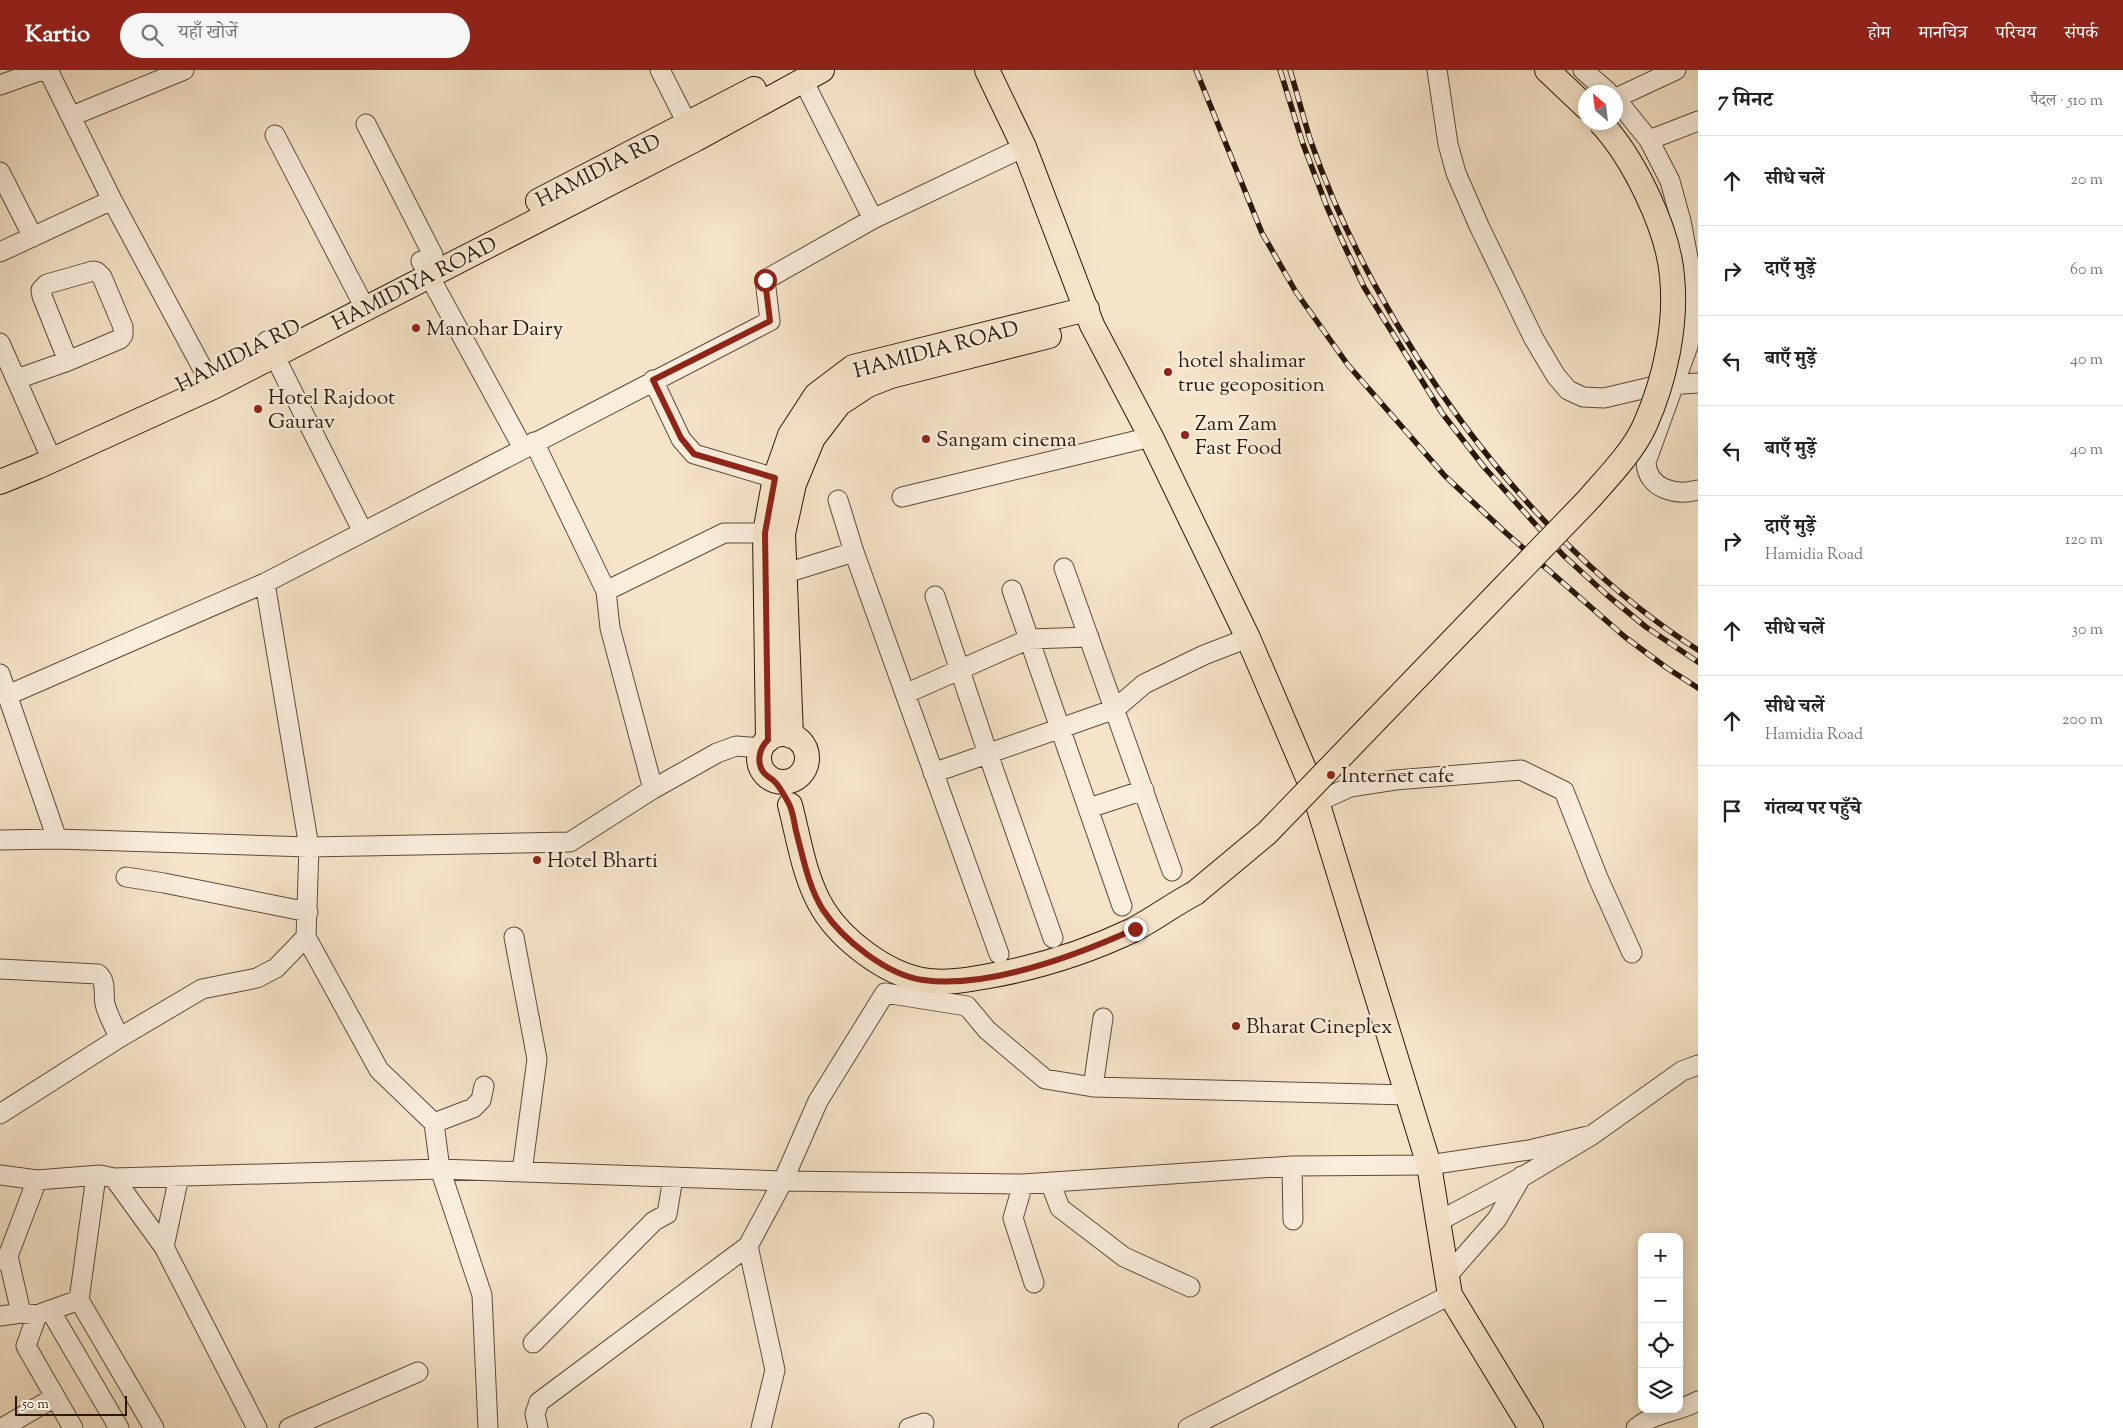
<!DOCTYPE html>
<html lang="hi">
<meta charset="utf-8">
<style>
:root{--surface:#fff;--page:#f6f6f6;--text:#222;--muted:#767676;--line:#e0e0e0;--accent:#8f2418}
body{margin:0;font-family:"Sorts Mill Goudy","Noto Serif Devanagari",serif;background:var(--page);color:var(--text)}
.controls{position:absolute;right:15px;bottom:15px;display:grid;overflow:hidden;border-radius:10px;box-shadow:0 2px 12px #0003}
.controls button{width:45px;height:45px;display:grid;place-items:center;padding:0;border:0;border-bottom:1px solid var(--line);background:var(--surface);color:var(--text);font:25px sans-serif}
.compass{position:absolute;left:1578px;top:15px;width:45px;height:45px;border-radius:50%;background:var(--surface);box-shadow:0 2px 12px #0003;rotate:332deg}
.scale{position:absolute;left:15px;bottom:12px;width:112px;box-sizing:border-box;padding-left:5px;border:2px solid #2a180b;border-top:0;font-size:14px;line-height:18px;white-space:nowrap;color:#2a180b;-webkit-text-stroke:4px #f9eddc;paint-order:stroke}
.stop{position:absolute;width:15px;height:15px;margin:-11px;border:4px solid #8f2418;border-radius:50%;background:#fff}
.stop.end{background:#8f2418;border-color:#fff;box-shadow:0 1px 5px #0008}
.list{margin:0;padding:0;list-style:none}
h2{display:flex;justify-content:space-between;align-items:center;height:65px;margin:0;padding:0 20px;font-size:21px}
h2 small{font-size:16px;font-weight:400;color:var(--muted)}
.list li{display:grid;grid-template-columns:32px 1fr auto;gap:15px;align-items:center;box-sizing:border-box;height:90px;padding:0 20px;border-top:1px solid var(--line)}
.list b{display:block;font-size:19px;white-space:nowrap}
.list p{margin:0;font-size:16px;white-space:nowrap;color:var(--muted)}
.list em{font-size:16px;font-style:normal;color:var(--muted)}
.icon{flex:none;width:28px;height:28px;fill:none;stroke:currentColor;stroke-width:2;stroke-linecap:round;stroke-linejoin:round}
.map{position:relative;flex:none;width:1698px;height:1358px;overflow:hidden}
header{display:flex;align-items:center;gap:30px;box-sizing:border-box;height:70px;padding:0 25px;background:var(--accent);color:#fff}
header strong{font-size:24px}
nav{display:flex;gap:28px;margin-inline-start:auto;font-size:18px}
.search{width:350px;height:45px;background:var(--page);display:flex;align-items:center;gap:12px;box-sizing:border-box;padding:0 18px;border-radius:28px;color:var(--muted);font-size:19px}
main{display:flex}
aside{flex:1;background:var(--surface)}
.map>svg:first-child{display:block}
</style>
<header>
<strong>Kartio</strong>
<div class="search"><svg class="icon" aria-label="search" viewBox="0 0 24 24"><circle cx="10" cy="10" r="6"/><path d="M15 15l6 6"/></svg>यहाँ खोजें</div>
<nav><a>होम</a><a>मानचित्र</a><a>परिचय</a><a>संपर्क</a></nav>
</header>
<main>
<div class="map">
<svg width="1698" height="1358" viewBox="0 0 1698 1358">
<rect width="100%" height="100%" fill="#f6e4c9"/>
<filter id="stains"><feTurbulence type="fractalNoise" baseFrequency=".004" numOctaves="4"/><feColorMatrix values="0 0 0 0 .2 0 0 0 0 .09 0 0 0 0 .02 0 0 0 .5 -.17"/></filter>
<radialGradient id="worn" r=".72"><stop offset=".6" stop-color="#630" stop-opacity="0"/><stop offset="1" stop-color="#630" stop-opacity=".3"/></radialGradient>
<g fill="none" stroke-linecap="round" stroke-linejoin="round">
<!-- minor casing -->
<g stroke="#5d4b3a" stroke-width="21">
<path id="minor" d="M48,0L112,130L205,303
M660,0L687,53
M1437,0L1448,74L1456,103L1480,158L1534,269L1556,306L1568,320L1583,327L1604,328L1655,316L1698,313
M1583,0L1608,22
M803,10L873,149
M0,15L42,0
M1616,28L1676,0
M1616,29L1649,70L1670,111L1681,151L1689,193L1692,238L1688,276L1646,392C1647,419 1676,426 1698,420
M72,46L184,0
M366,54L433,185
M275,65L365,238
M1649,70L1698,51
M0,102L33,167
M0,182L112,130
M421,191L523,378
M267,271L363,462
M0,273L47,379
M17,309L68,291L120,269L123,265V257L102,207L97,202L93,201L47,214L41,220L42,226L68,291
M653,310L681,369L694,384L775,408
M534,372L606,521L610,558L653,719
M902,427L1151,367
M838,430L854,482L999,884
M1064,498L1172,801
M783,504L854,482
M265,513L309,777L306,867L379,1000L434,1053L440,1099L482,1225L488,1358
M1012,520L1122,836
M606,521L724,463H765
M935,526L988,684L1053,868
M0,604L57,769
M905,624L1029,569L1089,567
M8,625L265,513L770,251L765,210L873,149L1024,77
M933,703L1115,639L1144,614L1204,585L1248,568
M1317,732L1350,717L1395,710L1521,700L1564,721L1598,808L1632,883
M1089,738L1144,720
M0,770L57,769L309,777L570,772L653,719L717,683L736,676L762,678
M126,807L164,813L308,842
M514,867L537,989L522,1102
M0,899L98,904C107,911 103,925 105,934C108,946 115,957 119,968
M1093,1017L1103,948
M0,1044L119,968L202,919L257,908L276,898L306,867
M434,1053L473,1038L481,1030L484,1016
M1292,1096L1293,1150
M0,1105L37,1110L100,1105L114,1108L440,1099L783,1111L1023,1114L1292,1096L1429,1095L1529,1080L1592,1065
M96,1106L79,1230L154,1358
M114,1108L164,1177L257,1358
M1050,1112L1060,1138L1124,1187L1190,1217
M1023,1114L1013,1148L1034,1213
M1437,1152L1522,1107L1592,1065L1682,1001L1698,995
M748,1176L775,1300L761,1358
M164,1177L179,1106
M8,1186L21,1243L37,1245L79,1230
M0,1190L8,1186L37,1110
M1447,1206L1497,1149L1522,1106
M50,1240L119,1358
M37,1245L26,1276L73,1358
M0,1246L21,1243
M533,1273L654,1151L667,1144L673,1108
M2,1358L55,1327
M289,1358L418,1302
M538,1358L535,1344L539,1332L748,1176L783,1111L818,1031L885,923L967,936L987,960L1045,1009L1093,1017L1408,1025
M909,1358L924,1353
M1188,1358L1450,1225
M1636,1358C1657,1341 1676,1343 1698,1331"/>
</g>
<!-- major casing -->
<g stroke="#2a180b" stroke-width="26">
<path id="major" d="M987,0L1024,77L1092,255L1151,367L1248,568L1314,722L1429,1095L1450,1225L1531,1358
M1547,0L1586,37
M538,131L754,19
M0,412L37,397L213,317L696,69L822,0
M759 688a24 24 0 1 1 48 0a24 24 0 1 1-48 0Z
M791,666L783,464L794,414L813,368L839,334L868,315L891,306L1049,266
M768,670L765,463L775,408L790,365L816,325L853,297L1087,239
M790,735C799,769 804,808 823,839C842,870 885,903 922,910C944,914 967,910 989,906C1039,897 1087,882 1133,860C1154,849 1174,834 1195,823"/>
</g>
<!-- minor -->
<use href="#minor" stroke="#f9eddc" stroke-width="19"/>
<!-- major -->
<use href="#major" stroke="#f6e4c9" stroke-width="24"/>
<!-- rail casing -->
<g stroke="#2a180b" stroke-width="5.5">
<path id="rail" d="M1196,0L1262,163L1296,222L1348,295L1445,406L1506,463L1625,567L1667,598L1698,618
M1280,0L1303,74L1327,137L1346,179L1364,217L1442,343L1484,397L1563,485L1607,525L1646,557L1698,592
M1290,0C1297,23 1303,46 1310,69C1376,260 1526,471 1698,580"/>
</g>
<!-- rail -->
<use href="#rail" stroke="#f9eddc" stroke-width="4" stroke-dasharray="11" stroke-linecap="butt"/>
<!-- major-bridge casing -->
<g stroke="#2a180b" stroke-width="26" stroke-linecap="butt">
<path id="major-bridge" d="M1195,823L1267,763L1588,430C1607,408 1633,382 1645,355C1665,310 1677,255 1672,206C1668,158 1633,87 1600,52"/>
</g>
<!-- major-bridge -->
<use href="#major-bridge" stroke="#f6e4c9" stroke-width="24"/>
</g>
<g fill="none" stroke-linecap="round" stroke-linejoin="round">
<!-- route -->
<path stroke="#8f2418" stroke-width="6" d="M765,210L770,251L653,310L681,368L694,384L775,408L765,463L768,670C759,678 756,693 764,703C767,706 770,708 773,710C779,715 784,725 788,732C793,740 794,752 796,761C803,787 808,816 823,840C843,870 887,905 923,910C987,919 1077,885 1135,859"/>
</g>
<!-- markers -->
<g fill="#8f2418" stroke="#f9eddc" stroke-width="2">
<circle cx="416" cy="258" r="5"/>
<circle cx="1168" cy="302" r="5"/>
<circle cx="258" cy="339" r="5"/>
<circle cx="1185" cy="365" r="5"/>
<circle cx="926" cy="369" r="5"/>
<circle cx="1331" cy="705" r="5"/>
<circle cx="537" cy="790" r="5"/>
<circle cx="1236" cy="956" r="5"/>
</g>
<g text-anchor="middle" stroke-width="4.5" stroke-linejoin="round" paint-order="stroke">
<!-- street labels -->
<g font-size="21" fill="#2a180b" stroke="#f9eddc">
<text transform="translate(598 100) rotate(-27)" y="7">HAMIDIA RD</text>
<text transform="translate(414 213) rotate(-27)" y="7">HAMIDIYA ROAD</text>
<text transform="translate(936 279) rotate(-15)" y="7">HAMIDIA ROAD</text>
<text transform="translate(238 285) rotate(-27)" y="7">HAMIDIA RD</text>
</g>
<!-- poi labels -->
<g font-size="21" fill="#2a180b" stroke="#f9eddc" text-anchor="start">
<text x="426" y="265">Manohar Dairy</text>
<text x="1178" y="297">hotel shalimar<tspan x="1178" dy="24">true geoposition</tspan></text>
<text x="268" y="334">Hotel Rajdoot<tspan x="268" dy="24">Gaurav</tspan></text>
<text x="1195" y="360">Zam Zam<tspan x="1195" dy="24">Fast Food</tspan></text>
<text x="936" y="376">Sangam cinema</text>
<text x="1341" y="712">Internet cafe</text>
<text x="547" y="797">Hotel Bharti</text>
<text x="1246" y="963">Bharat Cineplex</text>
</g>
</g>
<rect width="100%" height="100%" filter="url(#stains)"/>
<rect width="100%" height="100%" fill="url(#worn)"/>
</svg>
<div class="controls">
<button>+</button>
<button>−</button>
<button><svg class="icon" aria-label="locate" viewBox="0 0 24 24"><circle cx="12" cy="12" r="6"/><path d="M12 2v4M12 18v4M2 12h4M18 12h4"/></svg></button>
<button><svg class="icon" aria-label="layers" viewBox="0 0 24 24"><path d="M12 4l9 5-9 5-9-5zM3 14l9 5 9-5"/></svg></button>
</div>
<svg class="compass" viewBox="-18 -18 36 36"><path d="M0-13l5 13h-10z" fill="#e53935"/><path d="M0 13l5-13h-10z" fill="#767676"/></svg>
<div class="scale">50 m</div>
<div class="stop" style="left:765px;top:210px"></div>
<div class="stop end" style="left:1135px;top:859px"></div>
</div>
<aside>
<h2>7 मिनट<small>पैदल · 510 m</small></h2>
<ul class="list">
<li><svg class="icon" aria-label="ahead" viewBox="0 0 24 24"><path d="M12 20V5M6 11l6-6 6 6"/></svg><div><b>सीधे चलें</b></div><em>20 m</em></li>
<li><svg class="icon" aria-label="right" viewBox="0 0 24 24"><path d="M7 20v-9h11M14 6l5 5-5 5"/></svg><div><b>दाएँ मुड़ें</b></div><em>60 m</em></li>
<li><svg class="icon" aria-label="left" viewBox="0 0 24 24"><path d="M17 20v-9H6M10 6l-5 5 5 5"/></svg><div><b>बाएँ मुड़ें</b></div><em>40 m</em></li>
<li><svg class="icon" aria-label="left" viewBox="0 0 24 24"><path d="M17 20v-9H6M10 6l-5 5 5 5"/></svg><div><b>बाएँ मुड़ें</b></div><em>40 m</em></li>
<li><svg class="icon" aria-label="right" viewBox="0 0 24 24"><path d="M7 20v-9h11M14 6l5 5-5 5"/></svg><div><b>दाएँ मुड़ें</b><p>Hamidia Road</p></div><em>120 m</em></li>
<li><svg class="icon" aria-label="ahead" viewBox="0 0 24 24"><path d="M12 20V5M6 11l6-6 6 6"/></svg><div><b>सीधे चलें</b></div><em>30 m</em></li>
<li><svg class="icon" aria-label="ahead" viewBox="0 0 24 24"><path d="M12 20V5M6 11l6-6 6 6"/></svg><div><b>सीधे चलें</b><p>Hamidia Road</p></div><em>200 m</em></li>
<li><svg class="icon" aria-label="arrive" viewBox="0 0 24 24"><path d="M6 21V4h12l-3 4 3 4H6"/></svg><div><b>गंतव्य पर पहुँचे</b></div></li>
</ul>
</aside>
</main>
